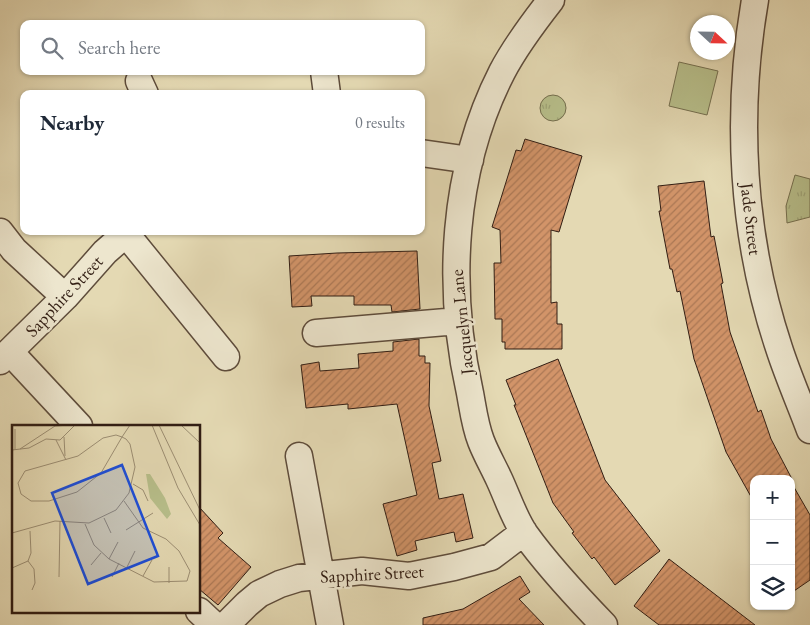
<!DOCTYPE html>
<meta charset="utf-8">
<style>
:root{--surface:#fff;--page:#f2f2f3;--text:#1f2937;--muted:#747a83;--line:#e0e1e3}
body{margin:0;font-family:"EB Garamond",serif;background:var(--page);color:var(--text)}
.controls{position:absolute;right:15px;bottom:15px;display:grid;overflow:hidden;border-radius:10px;box-shadow:0 1px 4px #0004}
.controls button{width:45px;height:45px;display:grid;place-items:center;padding:0;border:0;border-bottom:1px solid var(--line);background:var(--surface);color:var(--text);font:25px sans-serif}
.compass{position:absolute;left:690px;top:15px;width:45px;height:45px;border-radius:50%;background:var(--surface);box-shadow:0 1px 4px #0004;rotate:112deg}
.list{margin:0;padding:0;list-style:none}
h2{display:flex;justify-content:space-between;align-items:center;height:65px;margin:0;padding:0 20px;font-size:21px}
h2 small{font-size:16px;font-weight:400;color:var(--muted)}
.icon{flex:none;width:28px;height:28px;fill:none;stroke:currentColor;stroke-width:2;stroke-linecap:round;stroke-linejoin:round}
.map{position:relative;flex:none;width:810px;height:625px;overflow:hidden}
.search{position:absolute;background:var(--surface);box-shadow:0 1px 4px #0004;left:20px;top:20px;width:405px;height:55px;display:flex;align-items:center;gap:12px;box-sizing:border-box;padding:0 18px;border-radius:10px;color:var(--muted);font-size:19px}
.panel{position:absolute;background:var(--surface);box-shadow:0 1px 4px #0004;left:20px;top:90px;width:405px;height:145px;border-radius:10px}
.map>svg:first-child{display:block}
</style>
<div class="map">
<svg width="810" height="625" viewBox="0 0 810 625">
<defs>
<pattern id="park-tufts" width="24" height="20" patternUnits="userSpaceOnUse" patternTransform="scale(1.25)"><rect width="24" height="20" fill="#b7be8a"/><path d="M3 7l-1-3M5 7V3M7 7l1-3M15 17l-1-3M17 17v-4M19 17l1-3" fill="none" stroke="#9ea376"/></pattern>
<pattern id="building-hatch" width="6" height="6" patternUnits="userSpaceOnUse" patternTransform="scale(1.25)"><rect width="6" height="6" fill="#d29469"/><path d="M-1 1l2-2M0 6l6-6M5 7l2-2" fill="none" stroke="#ab7855"/></pattern>
</defs>
<rect width="100%" height="100%" fill="#e4d9b3"/>
<filter id="stains"><feTurbulence type="fractalNoise" baseFrequency=".004" numOctaves="4"/><feColorMatrix values="0 0 0 0 .2 0 0 0 0 .09 0 0 0 0 .02 0 0 0 .5 -.17"/></filter>
<radialGradient id="worn" r=".72"><stop offset=".6" stop-color="#630" stop-opacity="0"/><stop offset="1" stop-color="#630" stop-opacity=".3"/></radialGradient>
<!-- green -->
<path fill="#b7be8a" stroke="#746e4e" d="M679,62L718,71L707,115L669,106Z"/>
<!-- park -->
<path fill="url(#park-tufts)" stroke="#746e4e" d="M540 108a13 13 0 1 1 26 0a13 13 0 1 1-26 0Z
M795,175L810,179V217L787,223L786,206Z"/>
<!-- building -->
<path fill="url(#building-hatch)" stroke="#311d13" d="M525,139L582,156L559,232L551,230V303L557,302V324H562V349H505V342H502V319H495L494,263H501L500,230L492,227L516,150L521,151Z
M704,181L711,237L714,236L723,283L721,284L730,332L758,412L761,410L771,439L792,479H754V502L726,452L694,359L680,291L677,292L672,269H670L659,211H661L658,186Z
M417,251L420,309L392,312L391,305H354V296H311L312,306L292,307L289,256L337,253Z
M419,339V356H425V363H430L429,406L441,461L432,463L439,499L463,494L473,538L456,542L454,532L415,541L417,550L397,556L383,504L417,495L397,404L348,409V404L306,408L301,365L319,362L320,371L359,368L358,354L393,351V342Z
M558,359L605,480L660,551L615,585L594,557L592,559L572,533L574,532L553,503L514,405H516L506,380Z
M791,482L810,515V580L791,593Z
M199,507L223,533L218,538L251,567L218,605L199,589Z
M669,559L755,625H659L634,606Z
M520,576L530,592L519,599L544,625H423V618L463,609Z"/>
<g fill="none" stroke-linecap="round" stroke-linejoin="round">
<!-- minor casing -->
<g stroke="#5e4c3b" stroke-width="29">
<path id="minor" d="M551,0C533,23 515,47 502,72C452,170 446,287 470,393C473,409 475,426 481,441C486,454 493,466 499,479C507,496 514,518 525,534C548,566 576,596 604,625
M755,0C735,116 742,237 779,348C788,376 800,403 810,430
M324,71L327,94
M139,81L145,94
M421,153L470,160
M0,232L14,250L65,297
M126,234L226,357
M316,333L458,321
M10,352L79,426
M0,361L65,297L105,252L129,231
M299,456L330,625
M199,611L214,625
M226,625L247,604L259,594L280,584L299,578L362,571L409,576L454,567L491,557L524,532"/>
</g>
<!-- minor -->
<use href="#minor" stroke="#ede6ce" stroke-width="26"/>
</g>
<g text-anchor="middle" stroke-width="5" stroke-linejoin="round" paint-order="stroke">
<!-- street labels -->
<g font-size="18" fill="#311d13" stroke="#ede6ce">
<text transform="translate(751 219) rotate(83)" y="6">Jade Street</text>
<text transform="translate(64 296) rotate(-47)" y="6">Sapphire Street</text>
<text transform="translate(462 322) rotate(-96)" y="6">Jacquelyn Lane</text>
<text transform="translate(372 574) rotate(-3)" y="6">Sapphire Street</text>
</g>
</g>
<!-- overview -->
<g transform="translate(12 425)">
<rect width="188" height="188" fill="#e4d9b3"/>
<path d="M134,49H138L153,73L159,89L155,94L138,73Z" fill="#b7be8a"/>
<path fill="none" stroke="#9c8e73" stroke-width="1" d="M140,0L166,63L188,100M147,0L188,85M169,0L188,18M3,4V25M52,12L53,31M44,15L54,35M8,24L43,1L58,0M0,25L17,23L34,14L48,15L63,0M121,59L131,65L136,76M92,93L99,108M73,99L82,120L97,134L142,157L175,156L178,146L167,126L154,114L131,103L112,76M114,105L141,88M0,108L43,96L77,98L104,85L117,68L123,42L118,19L114,14L110,12L104,10L91,13L66,31L13,46L6,58L9,69L19,76H37L65,67L89,48L110,12L118,0M97,134L106,117M16,136L22,144L23,158L20,165M79,140L89,128M115,142L123,126M157,142V158M0,143L16,136L19,128L18,106M131,151L140,135M47,152L48,96M100,152L107,138"/>
<path fill="#1d4ed8" fill-opacity="0.15" stroke="#1d4ed8" stroke-width="2.5" d="M110,40L146,131L76,159L40,68Z"/>
<rect width="188" height="188" fill="none" stroke="#311d13" stroke-width="2.5"/>
</g>
<rect width="100%" height="100%" filter="url(#stains)"/>
<rect width="100%" height="100%" fill="url(#worn)"/>
</svg>
<div class="controls">
<button>+</button>
<button>−</button>
<button><svg class="icon" aria-label="layers" viewBox="0 0 24 24"><path d="M12 4l9 5-9 5-9-5zM3 14l9 5 9-5"/></svg></button>
</div>
<svg class="compass" viewBox="-18 -18 36 36"><path d="M0-13l5 13h-10z" fill="#e53935"/><path d="M0 13l5-13h-10z" fill="#747a83"/></svg>
<div class="search"><svg class="icon" aria-label="search" viewBox="0 0 24 24"><circle cx="10" cy="10" r="6"/><path d="M15 15l6 6"/></svg>Search here</div>
<section class="panel">
<h2>Nearby<small>0 results</small></h2>
<ul class="list">
</ul>
</section>
</div>
